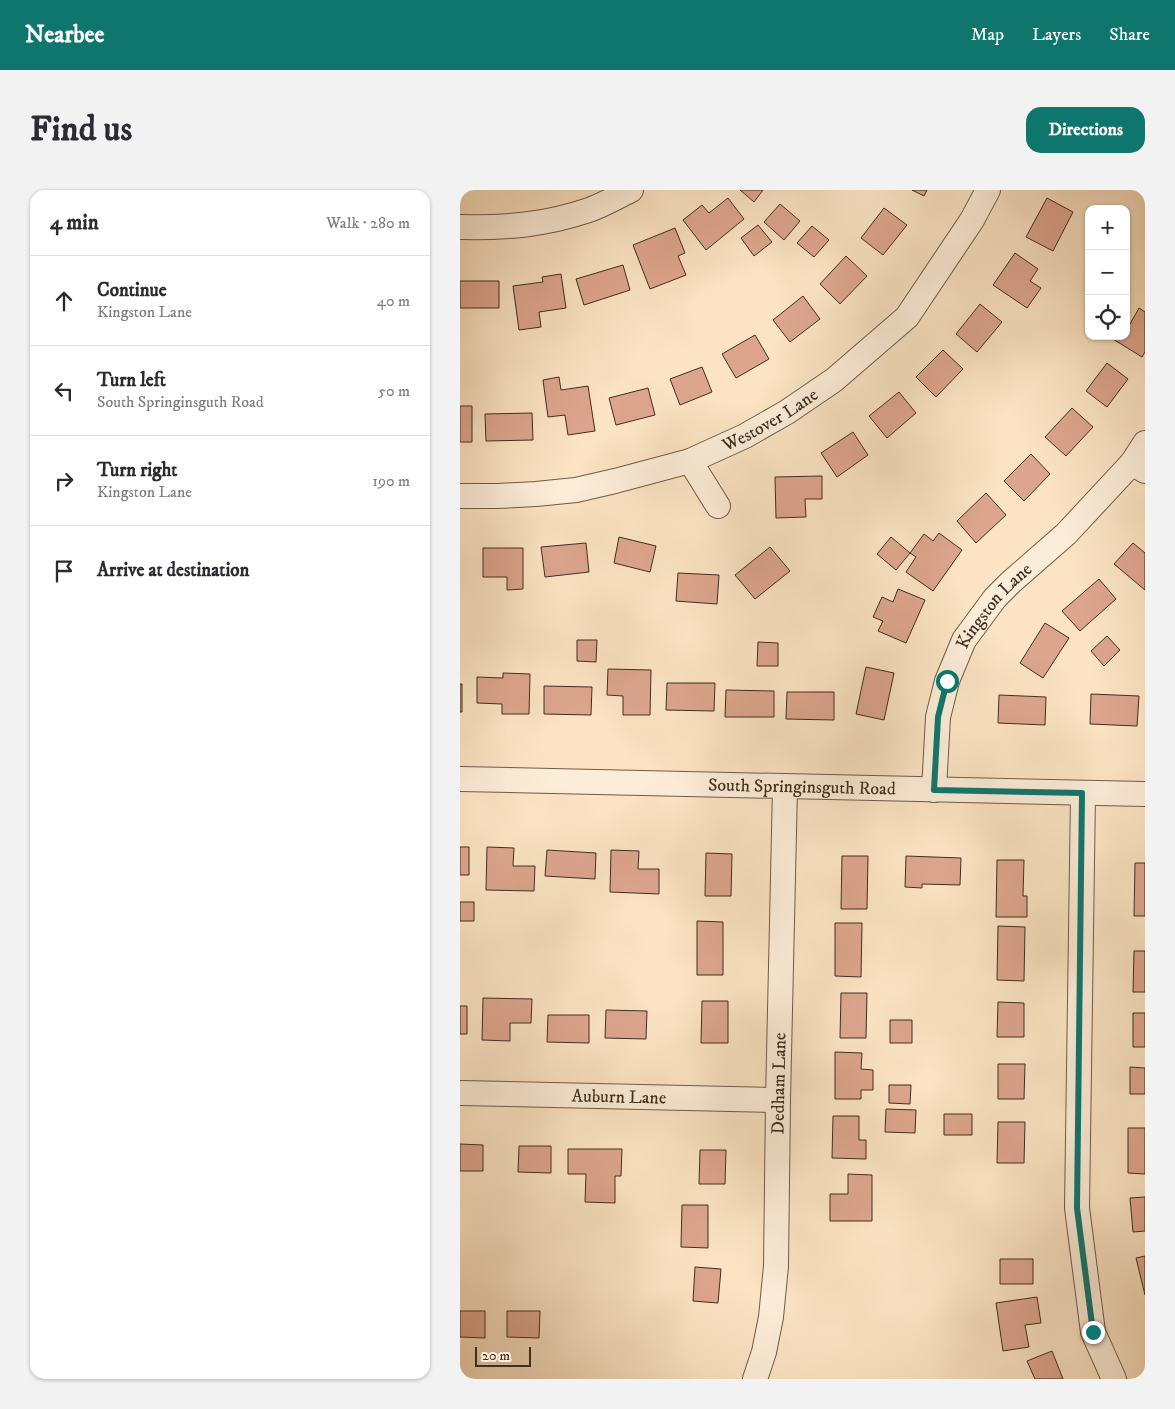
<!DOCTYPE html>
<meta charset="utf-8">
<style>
:root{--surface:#fff;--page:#f2f2f3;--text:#2b2b33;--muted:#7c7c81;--line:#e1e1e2;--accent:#0f766e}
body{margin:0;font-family:"IM FELL DW Pica",serif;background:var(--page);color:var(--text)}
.controls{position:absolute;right:15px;top:15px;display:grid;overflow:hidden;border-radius:10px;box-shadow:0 1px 4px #0004}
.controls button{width:45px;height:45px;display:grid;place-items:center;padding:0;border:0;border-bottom:1px solid var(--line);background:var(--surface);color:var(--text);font:25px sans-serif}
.scale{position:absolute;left:15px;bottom:12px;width:56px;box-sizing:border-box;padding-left:5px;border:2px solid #402e1f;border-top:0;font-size:14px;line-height:18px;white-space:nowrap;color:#402e1f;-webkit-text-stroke:4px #fcedd8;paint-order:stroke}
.stop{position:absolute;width:15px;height:15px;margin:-11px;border:4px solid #0f766e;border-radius:50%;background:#fff}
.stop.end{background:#0f766e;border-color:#fff;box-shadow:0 1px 5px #0008}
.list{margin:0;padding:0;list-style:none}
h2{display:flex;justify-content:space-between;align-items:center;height:65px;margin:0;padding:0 20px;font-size:21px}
h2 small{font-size:16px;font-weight:400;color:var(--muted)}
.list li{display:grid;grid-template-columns:32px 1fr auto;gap:15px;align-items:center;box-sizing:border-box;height:90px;padding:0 20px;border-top:1px solid var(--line)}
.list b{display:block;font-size:19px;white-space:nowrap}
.list p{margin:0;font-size:16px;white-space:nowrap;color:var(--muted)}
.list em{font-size:16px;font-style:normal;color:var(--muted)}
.icon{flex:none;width:28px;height:28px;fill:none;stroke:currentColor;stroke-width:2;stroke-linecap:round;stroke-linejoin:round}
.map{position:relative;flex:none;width:685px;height:1189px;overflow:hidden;border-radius:15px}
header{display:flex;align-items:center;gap:30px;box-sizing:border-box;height:70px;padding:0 25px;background:var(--accent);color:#fff}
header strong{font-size:24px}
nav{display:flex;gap:28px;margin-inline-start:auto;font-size:18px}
.intro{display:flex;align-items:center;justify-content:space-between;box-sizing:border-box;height:120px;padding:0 30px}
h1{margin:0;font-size:35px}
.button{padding:12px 22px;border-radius:15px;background:var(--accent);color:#fff;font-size:18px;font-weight:700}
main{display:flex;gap:30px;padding:0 30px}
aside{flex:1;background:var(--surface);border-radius:15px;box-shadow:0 1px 4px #0004}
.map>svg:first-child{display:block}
</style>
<header>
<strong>Nearbee</strong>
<nav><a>Map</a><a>Layers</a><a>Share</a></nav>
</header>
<div class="intro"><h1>Find us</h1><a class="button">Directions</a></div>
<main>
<aside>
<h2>4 min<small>Walk · 280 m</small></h2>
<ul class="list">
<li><svg class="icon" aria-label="ahead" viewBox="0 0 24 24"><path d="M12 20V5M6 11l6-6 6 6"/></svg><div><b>Continue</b><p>Kingston Lane</p></div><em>40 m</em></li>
<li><svg class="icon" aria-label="left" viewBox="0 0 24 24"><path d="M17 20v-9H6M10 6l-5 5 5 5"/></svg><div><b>Turn left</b><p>South Springinsguth Road</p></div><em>50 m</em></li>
<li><svg class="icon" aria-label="right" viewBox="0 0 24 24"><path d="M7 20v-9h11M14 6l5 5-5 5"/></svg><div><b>Turn right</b><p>Kingston Lane</p></div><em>190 m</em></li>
<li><svg class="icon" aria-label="arrive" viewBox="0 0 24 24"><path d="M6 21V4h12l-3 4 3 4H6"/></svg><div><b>Arrive at destination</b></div></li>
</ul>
</aside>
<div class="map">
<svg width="685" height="1189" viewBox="0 0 685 1189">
<rect width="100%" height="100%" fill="#fbe3c3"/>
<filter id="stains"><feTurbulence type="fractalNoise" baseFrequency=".004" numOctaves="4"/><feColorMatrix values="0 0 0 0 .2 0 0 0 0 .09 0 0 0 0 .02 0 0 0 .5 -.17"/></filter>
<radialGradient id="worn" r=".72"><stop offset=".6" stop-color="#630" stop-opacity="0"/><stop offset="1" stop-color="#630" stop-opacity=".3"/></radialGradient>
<!-- building -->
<path fill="#dda58e" stroke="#402e1f" d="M280,0H303L294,12Z
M452,0H467L464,6Z
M268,8L284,29L246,60L223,30L242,15L249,23Z
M587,8L613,22L593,61L566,47Z
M320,14L340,31L324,50L304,32Z
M424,18L447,35L423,65L401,48Z
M298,35L312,52L294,66L281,48Z
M352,36L369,50L354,67L337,53Z
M215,38L225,63L218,66L226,85L190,99L173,55Z
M555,63L578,79L570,91L581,98L567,118L533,95Z
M386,66L407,86L380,114L360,94Z
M163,75L170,100L124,115L116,89Z
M101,84L106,118L79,122L81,137L59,140L53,96L83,92L82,87Z
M0,91H39V118H0Z
M343,106L360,129L330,152L313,130Z
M520,114L542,132L517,162L496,144Z
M679,118L685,122V162L682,167L648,146H666V132L670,134Z
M295,145L309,169L276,188L262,164Z
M483,160L503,179L476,207L456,187Z
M647,173L668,189L647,217L626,201Z
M242,177L252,202L220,215L210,189Z
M99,187L101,200L128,196L135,241L108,245L105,225L88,227L83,190Z
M188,198L195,225L156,235L149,208Z
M439,202L456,223L427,248L409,226Z
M0,216H12V252H0Z
M612,218L633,237L606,266L585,247Z
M72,223L73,250L26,251L25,224Z
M393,242L408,265L377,287L361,263Z
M571,264L590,284L564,311L544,291Z
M362,286V309H345L346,327L316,328L315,287Z
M526,303L546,325L516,353L497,331Z
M479,343L502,360L473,401L446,382L456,367L450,363L464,344L473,351Z
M159,347L196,356L190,382L154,373Z
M431,347L450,363L436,380L417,364Z
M126,353L129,382L85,387L81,357Z
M673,353L685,363V400L654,374Z
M310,357L330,381L295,409L275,385Z
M23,358H63V399L47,400V387H23Z
M218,383L259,385L257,414L216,411Z
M639,389L656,409L620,441L602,421Z
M438,399L465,410L446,453L418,441L423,431L413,427L422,407L433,412Z
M585,433L609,448L583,488L560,473Z
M647,446L660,460L644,476L631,461Z
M117,450H137L136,472L117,471Z
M298,452L318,453V476H297Z
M406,477L434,483L424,530L396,524Z
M148,479L191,480L190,525H163V506L147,505Z
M43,483L70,484L69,524H42V514L17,513V487L43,488Z
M207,493H255L254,521L206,520Z
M0,494H2V522H0Z
M84,496L132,497L131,525L84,524Z
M266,500L314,501V527H265Z
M327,502H374V530L326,529Z
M631,504L679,506L677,536L630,534Z
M539,505L586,507L585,535L538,533Z
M0,657H9V685H0Z
M27,657L54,658L53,676H75L74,701L26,700Z
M87,660L136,663L135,689L85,686Z
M151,660L179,661L178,679H199V704L150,702Z
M246,663L272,664L271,706H245Z
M382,666H408L407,719H381Z
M446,666L501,668L500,695L462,694V698L445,697Z
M537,670H564L563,706H567V727H536Z
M675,673H685V726H674Z
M0,712H14V731H0Z
M237,731L263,732V785H237Z
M375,733H402L401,787L375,786Z
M538,736L565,737L564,791L537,790Z
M674,761H685V802H673Z
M381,803H407L406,848H380Z
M23,808L72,809L71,833H50V851L22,850Z
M242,811H268V853H241Z
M538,812L564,813V847H537Z
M0,816H7V844H0Z
M146,820L187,821L186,849L145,848Z
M673,823H685V857H673Z
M88,825H129V853L87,852Z
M430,830H452V853H430Z
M375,862L402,863L401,879L413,880V900H401V909H375Z
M538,874H565L564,909H538Z
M670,877L685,878V904H670Z
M429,895H451L450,914L429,913Z
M426,919L456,920L455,943L425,942Z
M484,924H512V945H484Z
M373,926H399V950H406V969L372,968Z
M538,932H565L564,973H537Z
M668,938H685V984L668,983Z
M0,954L23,955V981H0Z
M59,956H91V983L58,982Z
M108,959H162L161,986H155V1013L125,1012L126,984H108Z
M240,960H266L265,994H239Z
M388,984L412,985V1031H370V1004H388Z
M685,1007V1041L673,1042L670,1008Z
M222,1015H248V1058L221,1057Z
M685,1066V1105L676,1068Z
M540,1069H573V1094H540Z
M235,1077L261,1079L258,1113L233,1111Z
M577,1107L581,1133L565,1135L569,1157L543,1161L536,1113Z
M0,1121H25V1148L0,1147Z
M47,1121H80L79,1148L47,1147Z
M592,1161L603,1189H575L567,1171Z"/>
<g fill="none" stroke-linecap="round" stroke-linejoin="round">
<!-- minor casing -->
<g stroke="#6f5b48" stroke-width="26">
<g id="minor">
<path d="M0,37C46,38 85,35 129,20C143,15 157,7 171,0"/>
<path d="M685,253L672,273L685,281"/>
<path d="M230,271L258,316"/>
<path id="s1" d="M0,306H38L76,304L116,300L155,291L230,271L285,246L327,222L374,190L447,127L512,30L528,0"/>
<path id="s2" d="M0,589L685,604"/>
<path id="s3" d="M474,600L478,527L487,491L504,450L535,408L551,392L606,344L672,273"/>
<path d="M623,603L617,1018L633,1142L654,1189"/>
<path id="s4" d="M0,903L318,910"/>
<path id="s5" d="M295,1189L304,1162L311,1127L316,1076L318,910L325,597"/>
</g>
</g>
<!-- minor -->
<use href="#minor" stroke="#fcedd8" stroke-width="24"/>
</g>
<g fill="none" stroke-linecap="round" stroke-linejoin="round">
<!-- route -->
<path stroke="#0f766e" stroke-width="6" d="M487,491L478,527L474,600L622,603L617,1018L633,1142"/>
</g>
<g text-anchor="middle" stroke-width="4" stroke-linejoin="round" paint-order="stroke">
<!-- street labels -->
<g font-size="18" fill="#402e1f" stroke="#fcedd8">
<text dy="6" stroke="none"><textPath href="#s1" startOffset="324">Westover Lane</textPath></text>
<text dy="6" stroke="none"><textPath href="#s3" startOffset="200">Kingston Lane</textPath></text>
<text dy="6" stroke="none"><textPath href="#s2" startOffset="342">South Springinsguth Road</textPath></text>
<text dy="6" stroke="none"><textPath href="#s5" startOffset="298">Dedham Lane</textPath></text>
<text dy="6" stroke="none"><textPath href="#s4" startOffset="159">Auburn Lane</textPath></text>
</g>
</g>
<rect width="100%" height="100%" filter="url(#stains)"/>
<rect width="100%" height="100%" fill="url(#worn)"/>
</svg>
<div class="controls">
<button>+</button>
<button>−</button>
<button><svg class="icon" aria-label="locate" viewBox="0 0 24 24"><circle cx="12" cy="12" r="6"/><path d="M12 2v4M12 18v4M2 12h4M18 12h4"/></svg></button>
</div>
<div class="scale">20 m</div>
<div class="stop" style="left:487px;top:491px"></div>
<div class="stop end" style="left:633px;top:1142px"></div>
</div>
</main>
